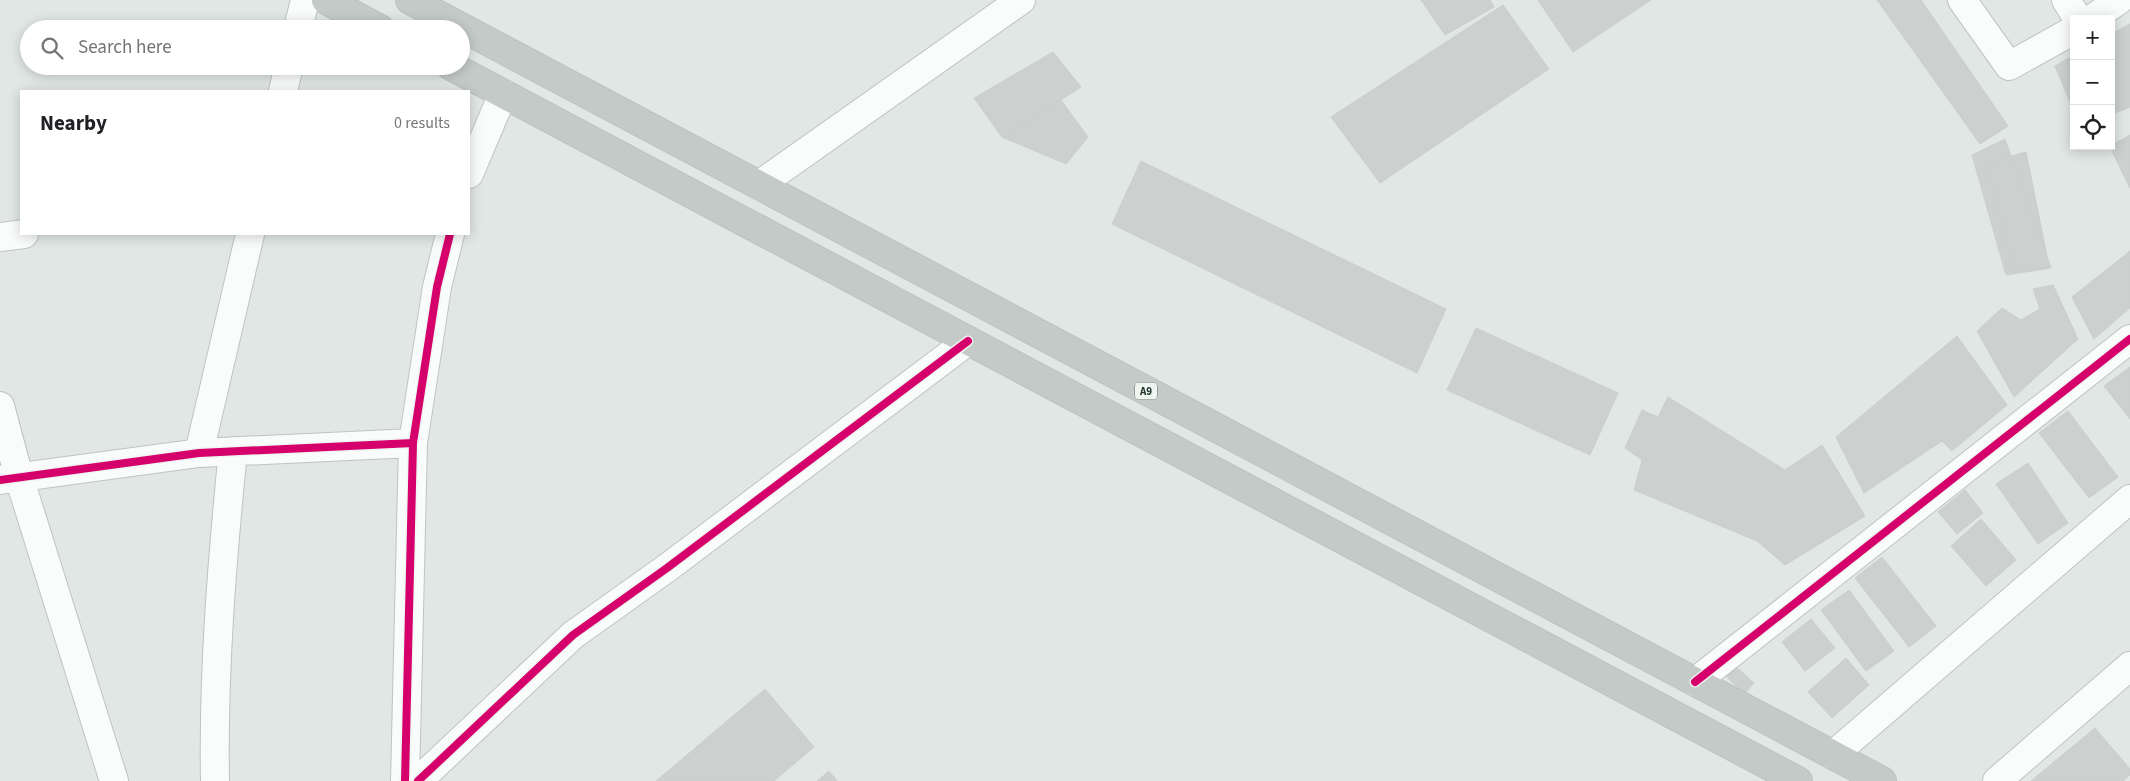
<!DOCTYPE html>
<meta charset="utf-8">
<style>
:root{--surface:#fff;--page:#f6f6f6;--text:#202124;--muted:#757577;--line:#e0e0e0}
body{margin:0;font-family:"Source Sans 3",sans-serif;background:var(--page);color:var(--text)}
.controls{position:absolute;right:15px;top:15px;display:grid;overflow:hidden;border-radius:0px;box-shadow:0 2px 12px #0003}
.controls button{width:45px;height:45px;display:grid;place-items:center;padding:0;border:0;border-bottom:1px solid var(--line);background:var(--surface);color:var(--text);font:25px sans-serif}
.list{margin:0;padding:0;list-style:none}
h2{display:flex;justify-content:space-between;align-items:center;height:65px;margin:0;padding:0 20px;font-size:21px}
h2 small{font-size:16px;font-weight:400;color:var(--muted)}
.icon{flex:none;width:28px;height:28px;fill:none;stroke:currentColor;stroke-width:2;stroke-linecap:round;stroke-linejoin:round}
.map{position:relative;flex:none;width:2130px;height:781px;overflow:hidden}
.search{position:absolute;background:var(--surface);box-shadow:0 2px 12px #0003;left:20px;top:20px;width:450px;height:55px;display:flex;align-items:center;gap:12px;box-sizing:border-box;padding:0 18px;border-radius:28px;color:var(--muted);font-size:19px}
.panel{position:absolute;background:var(--surface);box-shadow:0 2px 12px #0003;left:20px;top:90px;width:450px;height:145px;border-radius:0px}
.map>svg:first-child{display:block}
</style>
<div class="map">
<svg width="2130" height="781" viewBox="0 0 2130 781">
<rect width="100%" height="100%" fill="#e1e7e4"/>
<!-- building -->
<path fill="#ccd0ce" stroke="#cacfcc" d="M1421,0H1490L1494,7L1445,35Z
M1538,0H1651L1573,52Z
M1877,0H1921L2008,126L1980,144Z
M1503,5L1549,69L1380,183L1331,117Z
M2130,24V107L2111,115V34Z
M1053,52L1081,87L1002,137L974,98Z
M2074,55V112L2055,66Z
M1061,100L1088,137L1066,164L1002,137Z
M2130,135V188L2110,146Z
M2005,139L2051,268L2006,275L1972,155Z
M2130,140V188L2111,149Z
M2026,152L2049,266L2014,273L1987,163Z
M1141,161L1446,309L1417,373L1112,224Z
M2130,251V308L2094,339L2072,297Z
M2053,285L2078,339L2014,397L1977,331L2002,308L2021,320L2040,309L2033,289Z
M1476,328L1618,393L1590,455L1447,390Z
M1957,336L2007,405L1952,451L1942,441L1864,493L1836,437Z
M2130,367V419L2104,386Z
M1668,397L1785,470L1822,445L1865,516L1785,565L1757,541L1634,490L1642,460L1625,448L1642,410L1658,417Z
M2068,411L2118,477L2089,498L2039,433Z
M2028,463L2068,523L2038,544L1996,484Z
M1965,490L1983,513L1957,534L1938,512Z
M1981,519L2016,560L1986,586L1951,546Z
M1882,557L1936,626L1909,647L1855,578Z
M1849,590L1894,651L1866,671L1821,610Z
M1811,619L1835,648L1805,671L1782,642Z
M1846,658L1869,685L1832,718L1808,692Z
M1734,665L1754,683L1744,694L1727,677Z
M765,689L814,747L774,781H656Z
M2095,728L2130,769V775L2123,781H2031Z
M829,771L837,781H817Z"/>
<g fill="none" stroke-linecap="round" stroke-linejoin="round">
<!-- minor casing -->
<g stroke="#bec4c1" stroke-width="30">
<path id="minor" d="M1962,0L2009,66L2074,30
M2066,0L2078,19
M2092,19L2119,0
M298,29L305,0
M283,91L289,66
M469,174L503,94
M0,237L24,234
M0,406L19,477L114,781
M199,453L250,234
M0,480L199,453L413,443
M1695,682L2130,339
M1833,755L2130,499
M215,781C213,671 222,561 233,451
M405,781L413,443L437,287L450,234
M418,781L573,635L667,568L968,341
M1997,781L2130,666"/>
</g>
<!-- tertiary casing -->
<g stroke="#bec4c1" stroke-width="30">
<path id="tertiary" d="M759,185L1021,0"/>
</g>
<!-- trunk casing -->
<g stroke="#bcc3c0" stroke-width="30">
<path id="trunk" d="M326,0L380,29
M410,0L1882,781
M451,66L1798,781"/>
</g>
<!-- minor -->
<use href="#minor" stroke="#fafbfb" stroke-width="28"/>
<!-- tertiary -->
<use href="#tertiary" stroke="#fafbfb" stroke-width="28"/>
<!-- trunk -->
<use href="#trunk" stroke="#c4cac8" stroke-width="28"/>
<!-- cycleway casing -->
<g stroke="#eff6f1" stroke-width="11">
<path id="cycleway" d="M0,480L199,453L413,443
M1695,682L2130,339
M405,781L413,443L437,287L450,234
M418,781L573,635L667,568L968,341"/>
</g>
<!-- cycleway -->
<use href="#cycleway" stroke="#d6006c" stroke-width="8"/>
</g>
<g text-anchor="middle" stroke-width="5" stroke-linejoin="round" paint-order="stroke">
<!-- shield labels -->
<rect fill="#eff6f1" stroke="#607069" stroke-width="1" x="1135" y="382.5" width="22" height="17" rx="4"/>
<g font-size="11" font-weight="bold" fill="#22372f">
<text x="1146" y="395">A9</text>
</g>
</g>
</svg>
<div class="controls">
<button>+</button>
<button>−</button>
<button><svg class="icon" aria-label="locate" viewBox="0 0 24 24"><circle cx="12" cy="12" r="6"/><path d="M12 2v4M12 18v4M2 12h4M18 12h4"/></svg></button>
</div>
<div class="search"><svg class="icon" aria-label="search" viewBox="0 0 24 24"><circle cx="10" cy="10" r="6"/><path d="M15 15l6 6"/></svg>Search here</div>
<section class="panel">
<h2>Nearby<small>0 results</small></h2>
<ul class="list">
</ul>
</section>
</div>
